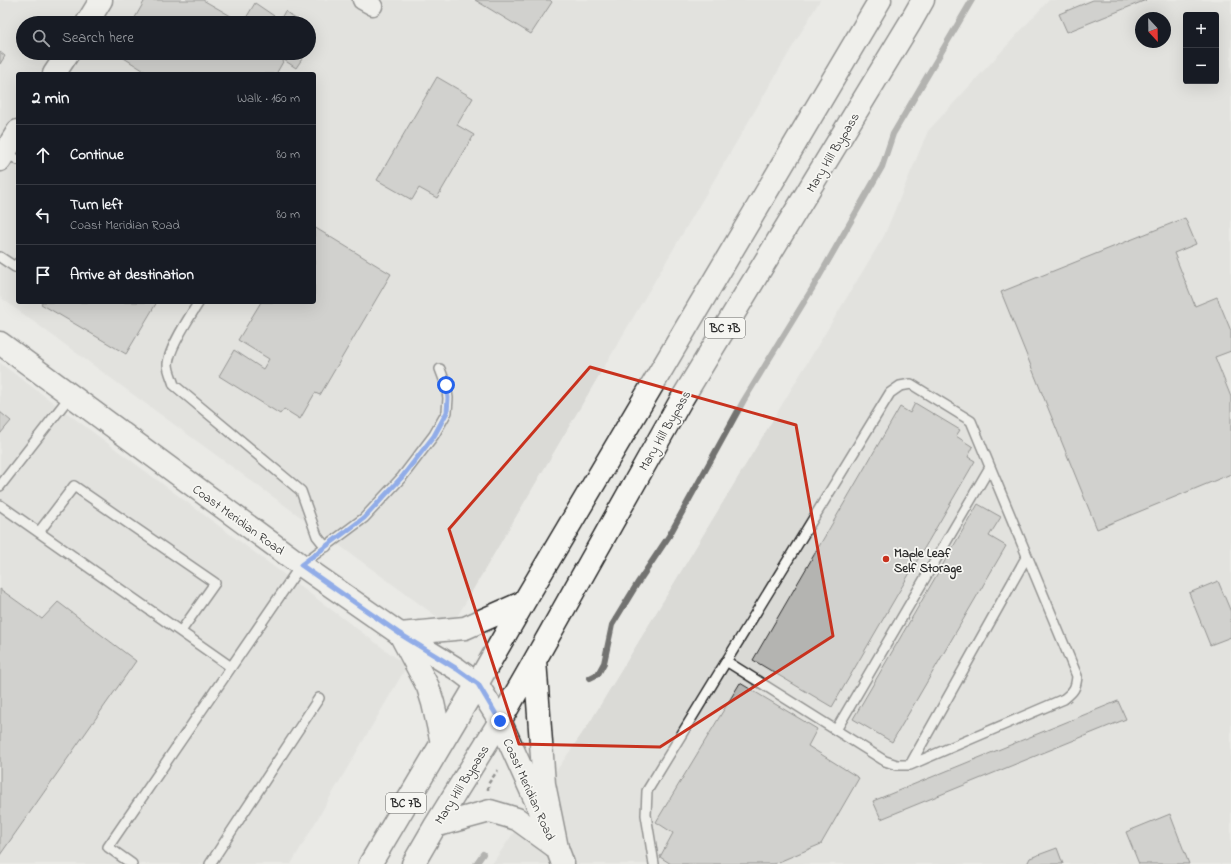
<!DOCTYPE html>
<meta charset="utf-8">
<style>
:root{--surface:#171b24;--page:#20242c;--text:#f1f3f6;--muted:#9ea1a6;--line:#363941}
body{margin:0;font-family:"Indie Flower",sans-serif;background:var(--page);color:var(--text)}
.controls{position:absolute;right:12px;top:12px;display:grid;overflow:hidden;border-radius:4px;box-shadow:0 4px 16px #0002}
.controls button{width:36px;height:36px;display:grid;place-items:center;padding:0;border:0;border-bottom:1px solid var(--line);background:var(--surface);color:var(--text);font:20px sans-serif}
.compass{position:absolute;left:1135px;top:12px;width:36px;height:36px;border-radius:50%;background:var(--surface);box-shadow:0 4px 16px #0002;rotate:158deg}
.stop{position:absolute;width:12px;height:12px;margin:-9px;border:3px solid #2563eb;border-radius:50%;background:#fff}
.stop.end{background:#2563eb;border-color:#fff;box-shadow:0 1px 4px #0008}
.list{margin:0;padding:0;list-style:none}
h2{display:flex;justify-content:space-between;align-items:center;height:52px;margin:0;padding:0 16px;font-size:17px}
h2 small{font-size:13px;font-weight:400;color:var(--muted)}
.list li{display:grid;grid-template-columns:26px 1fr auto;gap:12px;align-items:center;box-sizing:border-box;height:60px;padding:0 16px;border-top:1px solid var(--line)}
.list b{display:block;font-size:15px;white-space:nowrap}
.list p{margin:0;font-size:13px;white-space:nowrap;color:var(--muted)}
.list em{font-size:13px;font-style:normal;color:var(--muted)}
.icon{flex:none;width:22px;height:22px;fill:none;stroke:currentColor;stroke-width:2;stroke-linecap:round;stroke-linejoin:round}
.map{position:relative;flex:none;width:1231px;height:864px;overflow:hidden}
.search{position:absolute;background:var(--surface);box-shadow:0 4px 16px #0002;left:16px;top:16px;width:300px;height:44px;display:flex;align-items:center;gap:10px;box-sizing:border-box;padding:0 14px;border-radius:22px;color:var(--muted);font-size:15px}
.panel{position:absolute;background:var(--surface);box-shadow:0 4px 16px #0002;left:16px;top:72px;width:300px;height:232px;border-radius:4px}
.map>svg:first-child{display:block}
</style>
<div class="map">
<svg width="1231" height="864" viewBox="0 0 1231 864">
<rect width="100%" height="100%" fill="#eaeae6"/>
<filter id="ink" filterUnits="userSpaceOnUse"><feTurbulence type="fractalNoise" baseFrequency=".025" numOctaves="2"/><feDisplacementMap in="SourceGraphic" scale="8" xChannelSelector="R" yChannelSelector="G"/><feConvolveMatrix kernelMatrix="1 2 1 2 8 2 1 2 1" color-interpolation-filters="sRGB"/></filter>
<g filter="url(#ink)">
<!-- built -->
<path fill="#dadad6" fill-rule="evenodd" d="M0,0H820L451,627L0,297ZM23,23H309V53H23ZM18,74H314V302H18Z
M1049,0H1231V864H492L590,722L884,236L928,131ZM1186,15H1216V81H1186ZM1141,18H1165V42H1141Z
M0,363L407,666L291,864H0Z"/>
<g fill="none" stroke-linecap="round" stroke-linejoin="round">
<!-- stream -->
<path stroke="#727270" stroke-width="6" d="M590,678L598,674L604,663L612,625L637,584L669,536L744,400L812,289L882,167L893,134L972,0
M476,864L483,854"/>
</g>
<!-- building -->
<path fill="#b4b4b1" stroke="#2b2b2b" d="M145,0H203L243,23L255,3L280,20L285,11L301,23H132Z
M475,0H550L552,2L531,34Z
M1093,0H1146L1067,32L1059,14Z
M309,34L312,45L309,49Z
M0,52L5,56L0,64Z
M116,53H306L296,68L284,60L276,74H149Z
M437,77L473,98L457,125L474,135L437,198L419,188L412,200L377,180Z
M1185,218L1196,244L1174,253L1195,306L1217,297L1231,331V351L1215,357L1231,397V474L1097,529L1001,292Z
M314,227L391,274L320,395L315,393L300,419L284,409L280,414L219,376L234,350L263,369L269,359L238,340L261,302H314Z
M42,302H157L126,354L41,304Z
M915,403L960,430L956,436L973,447L968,457L975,461L832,707L753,660L900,407L910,413Z
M0,412L11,421L0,434Z
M978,504L1001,517L989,536L1006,546L892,742L853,719Z
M1218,581L1231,612V637L1210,645L1189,593Z
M0,589L42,619L58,602L136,661L0,855Z
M740,683L817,729L808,746L859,778L821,844L774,864H671L660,857L673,833L656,822Z
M1118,701L1126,719L881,819L873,801Z
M1170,814L1189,864H1139L1126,832Z
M1057,848L1063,864H1027L1030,858Z"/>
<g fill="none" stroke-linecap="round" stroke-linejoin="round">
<!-- lane casing -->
<g stroke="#2b2b2b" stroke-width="12">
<path id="lane" d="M5,152L18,160
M0,257L15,267L18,263
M199,302C190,316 169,348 168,364C168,371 172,378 174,385L301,491L317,536L321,541L326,547
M0,486L71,395
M0,505L231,667
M39,532L74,486L215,583L181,631
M836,730L990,467
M910,765L1027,556
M132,864L108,847L301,565L364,518L402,477L434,435L447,412L448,398L446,385L440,369
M210,864L319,698
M654,864L646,815L647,791L890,393L900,386L911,384L971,421L1077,676C1076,688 1074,691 1064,699L910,765H897L885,761L726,661"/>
</g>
<!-- street casing -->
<g stroke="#2b2b2b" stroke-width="21">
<path id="street" d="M362,0L373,6"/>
</g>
<!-- secondary casing -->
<g stroke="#2b2b2b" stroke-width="25">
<path id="secondary" d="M87,23L101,0
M54,74L68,53
M0,160L18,131
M0,343L301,565L400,634L457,669L477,684L500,721L557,848L563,864"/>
</g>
<!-- highway casing -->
<g stroke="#2b2b2b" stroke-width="25">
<path id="highway" d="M535,660L544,784L557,848
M442,743L433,703L428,687L400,634L465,628L524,602
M435,826L490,811L517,819L557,848
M370,864L477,684L524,602L880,0
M413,864L435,826L500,721L535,660L680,402L910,23L923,0"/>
</g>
<!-- path -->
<path stroke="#2b2b2b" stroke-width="2.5" stroke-dasharray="4 3" stroke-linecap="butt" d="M488,790V784L498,770"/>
<!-- lane -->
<use href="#lane" stroke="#f6f6f2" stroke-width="9"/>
<!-- street -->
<use href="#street" stroke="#f6f6f2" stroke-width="18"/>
<!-- secondary -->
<use href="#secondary" stroke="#f6f6f2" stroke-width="22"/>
<!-- highway -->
<use href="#highway" stroke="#f6f6f2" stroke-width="22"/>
</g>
</g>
<g fill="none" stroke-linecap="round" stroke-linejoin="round" filter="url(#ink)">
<!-- route -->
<path stroke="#2563eb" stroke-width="5" d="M446,385L448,398L447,412L434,436L402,477L364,518L301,565L400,634L457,669L478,684L500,721"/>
</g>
<!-- marked area -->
<path d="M0 0H1231V864H0ZM590,367L796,425L833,636L660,747L519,744L449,529Z" fill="#eaeae6" fill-opacity=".55" fill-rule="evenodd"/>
<path fill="none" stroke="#c8321e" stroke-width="3" stroke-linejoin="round" d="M590,367L796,425L833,636L660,747L519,744L449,529Z"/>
<!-- markers -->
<circle fill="#c8321e" stroke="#f6f6f2" stroke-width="1.5" cx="886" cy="559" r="4"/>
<g text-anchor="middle" stroke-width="3.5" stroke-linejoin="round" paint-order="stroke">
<!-- shield labels -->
<g fill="#f6f6f2" stroke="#686867" stroke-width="1">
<rect x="705" y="318" width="40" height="20" rx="3"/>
<rect x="386" y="793" width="40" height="20" rx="3"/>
</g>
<g font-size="12" font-weight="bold" fill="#2b2b2b">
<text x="725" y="332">BC 7B</text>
<text x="406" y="807">BC 7B</text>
</g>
<!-- street labels -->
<g font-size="13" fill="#2b2b2b" stroke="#f6f6f2">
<text transform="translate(832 152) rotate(-59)" y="5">Mary Hill Bypass</text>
<text transform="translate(664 430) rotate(-60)" y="5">Mary Hill Bypass</text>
<text transform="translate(239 519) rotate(36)" y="5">Coast Meridian Road</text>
<text transform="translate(461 784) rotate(-58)" y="5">Mary Hill Bypass</text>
<text transform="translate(530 789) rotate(66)" y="5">Coast Meridian Road</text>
</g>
<!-- poi labels -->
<g font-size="13" font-weight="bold" fill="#2b2b2b" stroke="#f6f6f2" text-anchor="start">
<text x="894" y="557">Maple Leaf<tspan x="894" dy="15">Self Storage</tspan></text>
</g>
</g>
</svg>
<div class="controls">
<button>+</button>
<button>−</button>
</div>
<svg class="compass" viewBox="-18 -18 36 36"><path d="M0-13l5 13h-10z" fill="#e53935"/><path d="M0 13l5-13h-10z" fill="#9ea1a6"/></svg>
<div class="stop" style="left:446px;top:385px"></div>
<div class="stop end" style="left:500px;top:721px"></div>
<div class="search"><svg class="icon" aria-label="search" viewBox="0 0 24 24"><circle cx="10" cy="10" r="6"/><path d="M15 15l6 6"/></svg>Search here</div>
<section class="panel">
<h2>2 min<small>Walk · 160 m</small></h2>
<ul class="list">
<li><svg class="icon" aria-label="ahead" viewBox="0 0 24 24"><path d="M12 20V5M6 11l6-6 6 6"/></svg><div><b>Continue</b></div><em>80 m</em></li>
<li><svg class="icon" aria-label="left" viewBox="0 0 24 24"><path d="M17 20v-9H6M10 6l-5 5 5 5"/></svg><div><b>Turn left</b><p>Coast Meridian Road</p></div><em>80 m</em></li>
<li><svg class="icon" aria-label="arrive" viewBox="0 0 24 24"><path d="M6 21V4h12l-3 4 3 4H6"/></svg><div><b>Arrive at destination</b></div></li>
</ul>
</section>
</div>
